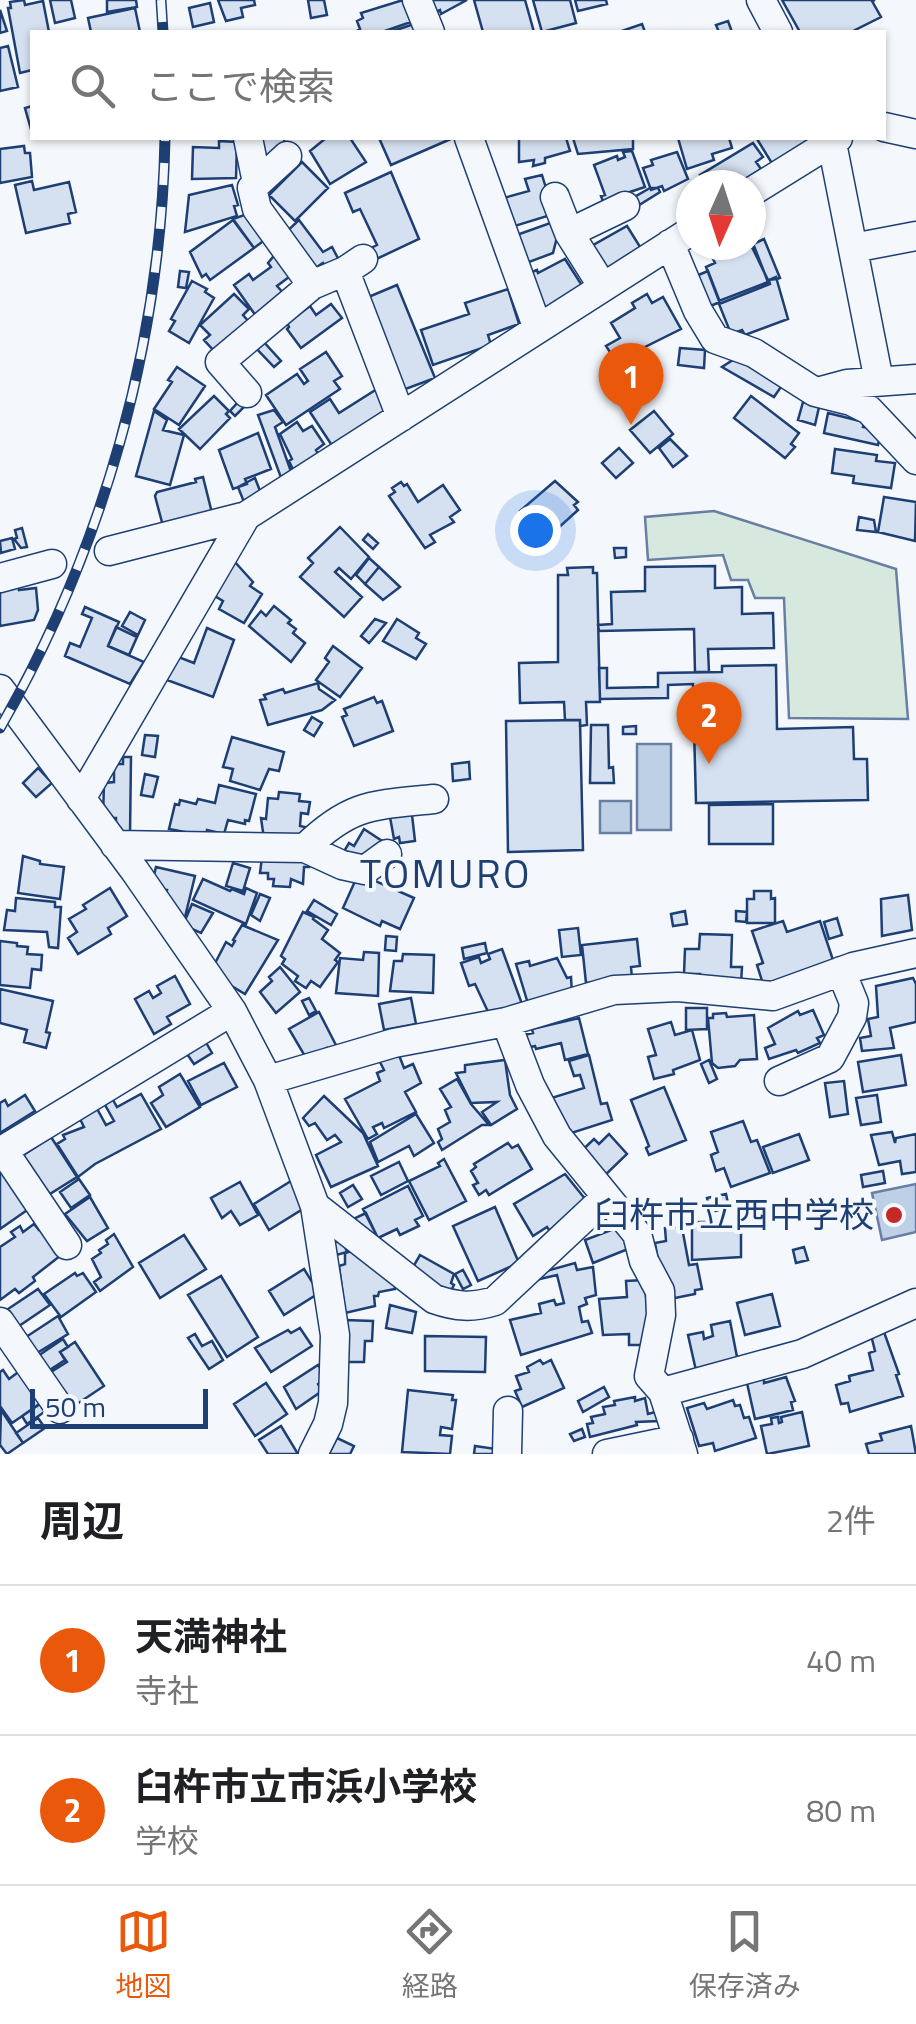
<!DOCTYPE html>
<html lang="ja">
<meta charset="utf-8">
<style>
:root{--surface:#fff;--page:#f2f2f2;--text:#202124;--muted:#757577;--line:#e0e0e0;--accent:#ea580c}
body{margin:0;font-family:"Titillium Web","Noto Sans JP",sans-serif;background:var(--page);color:var(--text)}
.compass{position:absolute;left:676px;top:170px;width:90px;height:90px;border-radius:50%;background:var(--surface);box-shadow:0 2px 8px #0004;rotate:183deg}
.scale{position:absolute;left:30px;bottom:25px;width:178px;box-sizing:border-box;padding-left:10px;border:5px solid #1d3f73;border-top:0;font-size:28px;line-height:35px;white-space:nowrap;color:#1d3f73;-webkit-text-stroke:8px #f4f7fb;paint-order:stroke}
.you{position:absolute;left:535px;top:530px;width:35px;height:35px;margin:-25px;border:8px solid #fff;border-radius:50%;background:#1a73e8;box-shadow:0 0 0 15px #1a73e833}
.badge{display:grid;place-items:center;width:65px;height:65px;border-radius:50%;background:var(--accent);color:#fff;font-size:32px;font-weight:700}
.pin{position:absolute;translate:-50% -82px;filter:drop-shadow(0 2px 5px #0008)}
.pin::after{content:'';position:absolute;top:52px;width:35px;height:30px;background:inherit;clip-path:polygon(0 0,100% 0,50% 100%)}
.list{margin:0;padding:0;list-style:none}
h2{display:flex;justify-content:space-between;align-items:center;height:130px;margin:0;padding:0 40px;font-size:42px}
h2 small{font-size:32px;font-weight:400;color:var(--muted)}
.list li{display:grid;grid-template-columns:65px 1fr auto;gap:30px;align-items:center;box-sizing:border-box;height:150px;padding:0 40px;border-top:2px solid var(--line)}
.list b{display:block;font-size:38px;white-space:nowrap}
.list p{margin:0;font-size:32px;white-space:nowrap;color:var(--muted)}
.list em{font-size:32px;font-style:normal;color:var(--muted)}
.icon{flex:none;width:55px;height:55px;fill:none;stroke:currentColor;stroke-width:2;stroke-linecap:round;stroke-linejoin:round}
.map{position:relative;flex:none;width:916px;height:1454px;overflow:hidden}
.search{position:absolute;background:var(--surface);box-shadow:0 2px 8px #0004;left:30px;right:30px;top:30px;height:110px;display:flex;align-items:center;gap:25px;box-sizing:border-box;padding:0 35px;border-radius:0px;color:var(--muted);font-size:38px}
.sheet{height:430px;background:var(--surface)}
nav{display:flex;justify-content:space-around;align-items:center;box-sizing:border-box;height:140px;border-top:2px solid var(--line);background:var(--surface);font-size:28px;color:var(--muted)}
nav a{display:grid;justify-items:center;gap:5px}
nav .on{color:var(--accent)}
.map>svg:first-child{display:block}
</style>
<div class="map">
<svg width="916" height="1454" viewBox="0 0 916 1454">
<rect width="100%" height="100%" fill="#f4f7fb"/>
<!-- green -->
<path fill="#d7e8df" stroke="#687fa3" stroke-width="2.5" d="M714,511L896,569L908,719L789,718L784,598H755L748,580H731L723,555L648,560L645,517Z"/>
<!-- water -->
<path fill="#bed0e5" stroke="#687fa3" stroke-width="2.5" d="M637,744H671V830H637Z
M600,801H631V833H600Z
M916,1184V1232L882,1240L872,1193Z"/>
<!-- building -->
<path fill="#d5e0f0" stroke="#1d3f73" stroke-width="2.5" d="M24,0L25,5L43,1L49,32H32V70L20,73L8,8H11L10,2Z
M50,0H71L75,18L55,23Z
M107,0H136L137,7L107,12Z
M218,0H254L255,5L241,8L243,17L226,21Z
M308,0H324L327,15L311,18Z
M403,0L411,22L382,32H355L360,29L357,21L363,18L361,13Z
M425,0H467L441,14L440,10L431,14Z
M474,0H525L534,32H483Z
M533,0H570L576,23L542,32Z
M575,0H606L607,4L578,11Z
M782,0H875L872,1L881,17L851,32H800Z
M210,3L214,22L193,27L189,8Z
M135,8L140,32H91L88,18Z
M0,10L7,31L0,33Z
M728,21L732,32H719L716,25Z
M414,24L417,32H390Z
M642,24L645,32H619Z
M8,46L18,87L0,91V48Z
M32,106V133L25,108Z
M253,138H284L285,148L268,166Z
M326,138H350L366,162L330,184L310,151Z
M379,138H453L391,165Z
M519,138H566L570,151L545,158V163L533,166L534,160L519,162Z
M573,138H633V149L578,154Z
M678,138H729L732,148L712,154L714,160L687,169Z
M759,138H805L809,143L773,165L757,139Z
M219,141L237,142L236,178L192,179L193,147L219,148Z
M753,143L763,157L756,162L761,169L736,185H706L700,175Z
M24,146L25,153H30L32,177L0,183V149Z
M632,151L645,187L630,192L606,209L601,196L605,195L594,165L617,156L618,160L625,157L623,152Z
M677,152L688,179L664,191L662,186L651,190L643,168L653,165L651,160Z
M302,162L328,188L295,221L269,195Z
M391,172L419,239L370,262L365,251L377,245L360,209L353,212L345,193Z
M542,175L554,214L508,228L500,199L529,191L525,179Z
M32,181L34,190L69,182L76,212L68,214L70,223L26,233L15,185Z
M232,185L238,205L234,206L237,216L185,232L189,195Z
M650,188H658L660,192L636,207L631,199Z
M247,214L266,239L254,248L233,219Z
M233,220L254,248L210,280L206,274L202,277L190,252Z
M299,220L323,252L332,247L340,262L328,269L323,263L311,271L283,235Z
M553,222L558,233L553,253L521,265L511,237Z
M627,226L642,250L602,273L588,248Z
M764,239L780,278L777,279L768,280L751,245Z
M754,246L768,282L719,301L706,267L715,263L712,257Z
M277,252L293,274L277,286L285,295L256,316L234,285L249,274L253,280L271,267L268,263Z
M565,259L583,287L540,311L527,274L537,270L538,273Z
M180,271L189,272L186,288L178,287Z
M708,271L720,302L708,307L696,276Z
M776,277L788,319L745,335L742,330L731,334L719,304L770,284L769,280Z
M192,281L207,289L205,292L214,298L189,343L169,331L175,321L171,319Z
M397,285L435,378L403,390L366,298Z
M508,289L519,324L488,335L491,345L433,365L421,330L469,314L465,303Z
M234,294L249,309L243,315L249,322L216,353L204,340L210,335L200,325Z
M647,294L652,303L663,297L681,329L637,351L640,356L621,369L606,346L620,338L611,323L635,308L632,303Z
M331,304L342,318L301,348L287,329L289,327L287,323L310,306L316,315Z
M262,340L281,361L274,367L255,347Z
M680,348L705,350L704,368L678,365Z
M326,352L342,376L334,381L340,389L286,425L266,395L297,374L304,384L308,381L300,369Z
M736,358L783,384L774,397L722,367Z
M177,367L205,386L179,425L154,409L172,382L168,380Z
M377,389L392,413L333,447L310,412L330,399L339,413Z
M214,396L229,411L226,414L230,418L200,449L179,429Z
M751,396L799,433L791,444L795,447L785,458L734,418Z
M241,399L246,405L235,416L230,411Z
M803,402L819,407L815,425L798,420Z
M274,410L283,422L275,427L293,477L283,483L258,415Z
M154,411L167,420L163,430L184,435L170,485L136,476Z
M654,411L673,434L650,453L630,430Z
M828,413L864,422L863,427L875,429L880,436L878,445L824,433Z
M297,422L303,431L312,426L324,444L316,450L320,457L296,476L289,461L292,459L280,434Z
M258,433L271,469L245,479L247,484L233,489L219,450Z
M670,439L687,456L673,467L659,448Z
M619,448L633,463L616,478L602,463Z
M835,449L877,455L876,461L895,463L891,488L853,483L854,476L832,473Z
M203,477L212,513L163,526L155,496L157,492L196,482L195,479Z
M255,478L262,496L244,502L238,487Z
M555,481L578,502L574,505L578,510L545,540L520,511Z
M401,482L404,486L407,484L418,502L443,485L460,510L450,517L454,522L430,535L435,542L425,548L389,496L395,492L392,488Z
M884,497L916,502L915,541L878,532Z
M859,517L874,520L876,532L857,530Z
M340,527L369,557L351,579L339,568L335,572L362,597L344,617L300,577L313,563L308,558Z
M22,528L27,547L21,548L14,539L17,538L15,530Z
M368,534L378,543L373,549L363,540Z
M12,538L15,549L1,553L0,541Z
M614,548H626V557L615,558Z
M369,558L379,567L365,584L356,575Z
M234,561L253,582L250,586L262,594L244,623L219,609L223,601L213,595Z
M715,566V588L742,587V614L773,613L774,648L708,649L709,672H695L694,629L599,631L598,625L612,624L611,592L645,591V567Z
M379,567L400,587L383,600L365,584Z
M593,567V573H597L600,702H586L587,725L580,726V720H565L564,702L520,703L519,663L558,662V575H568L567,568Z
M19,586V590L36,588L38,610L34,620L0,626V590Z
M274,606L291,620L288,623L296,629L293,633L305,643L291,662L249,626L261,611L266,616Z
M85,607L119,622L108,646L144,662L130,684L65,656L70,643L80,647L92,618L82,614Z
M130,612L145,620L138,635L122,626Z
M375,619L386,623L369,643L361,636Z
M397,619L419,633L416,638L426,644L416,659L383,641Z
M116,627L137,637L129,655L108,646Z
M207,628L234,640L213,697L167,680L176,656L194,663Z
M333,646L362,668L340,697L316,680L329,662L325,658Z
M776,665L777,729L853,727L854,759H867L868,800L696,803L694,727H703V712L693,713V684L668,685V698L600,699L599,668H607V688L658,687V673L722,672V666Z
M318,683L319,689L335,700L322,710L268,725L260,700L266,699L264,695L283,689L285,693Z
M374,697L377,703L382,701L393,731L354,746L342,717L347,715L344,709Z
M312,717L322,723L314,736L304,730Z
M580,720L583,850L508,852L506,721Z
M591,725H608L609,768L613,767L614,783H590Z
M636,726V734H623V727Z
M145,735L158,736L155,757L142,755Z
M232,737L284,752L279,771L269,769L260,790L230,781L233,769L223,767Z
M123,757H131L130,835H116V818H103L104,783L114,782V764H123Z
M469,762L470,779L453,781L452,764Z
M38,768L52,783L36,797L23,783Z
M145,774L158,777L153,797L141,795Z
M219,785L256,794L249,821L245,820V824L228,820L224,834L207,830L206,836L169,829L175,804L179,805L180,800L196,804L198,799L215,803Z
M279,792L300,794L299,801L310,802L308,814L301,813L300,826L305,827V835L264,839L261,818L266,819L268,798L278,799Z
M773,804V844H709V805Z
M388,806H411L415,841L400,843L399,837L394,839Z
M364,829L382,841L370,861L343,853L349,843L354,846Z
M23,856L40,861V864L64,867L60,899L18,893Z
M262,857H309V867H304L303,884L291,879L290,887L273,886L274,879H268V873H260Z
M233,863L250,868L243,891L226,886Z
M156,867L195,876L185,917L171,913L163,905L167,890L151,887Z
M203,879L230,891L232,889L244,894L246,888L257,893L246,924L193,900Z
M356,879L368,884L371,879L414,898L400,929L382,921L380,926L343,908Z
M110,888L127,916L108,928L111,934L78,954L68,938L77,932L69,919L86,909L83,905Z
M754,891H771V899L775,898V923H747V899H754Z
M260,894L270,898L260,921L251,915Z
M908,895L912,930L882,936L881,899Z
M16,898L55,902V907H61L58,948L49,947L47,932L4,930L7,910L15,911Z
M314,900L337,914L331,925L307,911Z
M192,904L213,913L201,933L183,925Z
M685,911L687,924L673,926L671,914Z
M736,911L747,912L746,922L736,921Z
M303,912L314,917L313,919L328,930L322,939L340,953L335,960L338,962L320,987L311,981L306,988L295,981L298,976L282,964L285,959L281,956Z
M837,918L842,935L829,939L824,922Z
M783,921L787,932L820,921L834,963L764,987L757,965L763,963L752,931Z
M242,925L278,940L245,994L210,973L226,942L232,946L235,941L233,940Z
M578,928L581,955L562,957L559,930Z
M700,934L732,935L731,967H742L741,984L700,980V974H684L685,949H699Z
M386,936L397,937L396,951L385,950Z
M637,939L640,966L631,967L632,978L586,983L582,945Z
M0,941L17,943V946L28,947L27,954L42,955L41,970L32,969L30,988L0,985Z
M485,943L487,953L464,959L462,948Z
M502,949L522,1004L490,1016L475,984L469,986L461,963L479,957L481,963L490,959L488,954Z
M364,952L379,953L378,996L336,993L340,958L363,960Z
M403,954L434,955L433,993L390,991L394,961H402Z
M557,958L567,978L571,977L572,995L529,1007L516,964L529,961L530,966Z
M280,967L300,992L276,1013L260,992L272,981L269,977Z
M175,976L190,1004L167,1017L171,1024L154,1034L135,999L149,991L153,998L161,993L157,986Z
M913,978L916,984V1022L890,1028L894,1048L862,1051L860,1038L871,1036L868,1019L878,1017L876,986Z
M0,989L53,1001L46,1032L50,1033L46,1048L24,1042L27,1030L0,1023Z
M309,998L316,1011L309,1015L302,1001Z
M411,998L416,1024L384,1030L379,1004Z
M686,1008H707V1029L686,1030Z
M813,1010L824,1035L817,1038L820,1043L798,1053L796,1050L769,1059L765,1048L775,1044L768,1028L798,1011L800,1015Z
M319,1012L339,1051L330,1054L327,1048L306,1058L289,1029Z
M726,1013L727,1017L754,1015L757,1059L740,1060L735,1066L718,1068L712,1063L708,1018H713V1014Z
M579,1018L588,1054L565,1060L561,1043L536,1049L535,1046L522,1049L519,1036L533,1033L532,1029Z
M671,1022L675,1035L692,1030L700,1060L673,1070L674,1074L654,1079L648,1057L656,1055L648,1029Z
M204,1039L212,1053L194,1064L185,1051Z
M397,1050L404,1068L413,1064L421,1083L405,1092L416,1112L384,1128L382,1123L373,1127L377,1134L368,1139L345,1099L380,1081L377,1073L384,1070L376,1054Z
M589,1055L601,1104L607,1103L612,1120L559,1137L548,1099L584,1088L580,1075L574,1076L569,1061Z
M901,1055L906,1085L863,1092L858,1062Z
M505,1060L510,1095L517,1109L491,1125L482,1112L497,1102L471,1103L456,1073L465,1072V1065Z
M709,1060L717,1079L709,1083L701,1064Z
M224,1063L237,1087L201,1105L188,1081Z
M180,1074L200,1107L166,1127L151,1103L163,1095L159,1087Z
M457,1079L471,1104L489,1125H482L442,1150L438,1142L442,1139L438,1129L450,1122L445,1110L451,1107L440,1089Z
M844,1081L848,1114L830,1117L825,1083Z
M664,1087L686,1140L649,1155L646,1148L649,1146L631,1100Z
M108,1091L117,1107L141,1094L161,1129L95,1164L78,1177L57,1144L65,1139L63,1135L84,1127L78,1115L95,1105L106,1125L114,1121L100,1096Z
M25,1095L35,1111L0,1133V1103L5,1100L8,1106Z
M877,1095L881,1122L861,1125L856,1098Z
M324,1096L363,1133L378,1166L331,1187L316,1155L341,1142L335,1135L327,1140L315,1123L309,1126L303,1118Z
M416,1114L434,1143L414,1156L409,1146L378,1162L370,1142Z
M743,1121L751,1142L757,1140L770,1173L731,1187L724,1168L716,1171L711,1155L718,1152L711,1132Z
M892,1132L895,1143L896,1138L916,1134V1172L902,1174L900,1161L879,1165L871,1135Z
M609,1134L627,1154L598,1182L575,1157L594,1139L599,1144Z
M799,1134L809,1160L773,1173L763,1147Z
M51,1137L77,1177L45,1197L22,1156Z
M508,1143L512,1148L518,1145L532,1169L489,1195L486,1190L479,1195L473,1185L478,1183L471,1171L476,1167L474,1164Z
M444,1159L466,1201L429,1220L409,1181L440,1166L438,1163Z
M399,1162L408,1181L381,1195L371,1176Z
M3,1171L33,1206L0,1229V1173Z
M883,1171L885,1183L863,1187L861,1175Z
M565,1174L590,1205L565,1218L555,1227L549,1230L547,1227L533,1236L514,1204Z
M79,1179L90,1195L71,1208L60,1192Z
M291,1181L306,1207L269,1230L254,1204Z
M240,1182L258,1215L240,1225L231,1211L222,1218L211,1198Z
M353,1185L362,1199L348,1207L340,1193Z
M408,1186L423,1216L415,1220L419,1226L400,1235L397,1229L378,1238L363,1209Z
M726,1194L729,1208L710,1212L707,1198Z
M90,1197L108,1228L87,1241L65,1214Z
M495,1207L519,1263L478,1281L453,1226Z
M366,1213L376,1234L369,1237L351,1220Z
M681,1222L689,1265L697,1264L702,1289L695,1290V1294L665,1300L655,1243L666,1241L665,1228L675,1227L674,1223Z
M692,1222H711L712,1229H741V1257L692,1260Z
M34,1224L39,1230L43,1229L60,1256L33,1277L35,1281L19,1293L15,1289L0,1300V1247L15,1237L11,1232L20,1226L23,1232Z
M619,1227L628,1249L593,1263L585,1240Z
M114,1234L133,1267L100,1291L94,1282L101,1277L92,1259L101,1253L99,1250L108,1244L106,1240Z
M341,1234L347,1252L333,1256L327,1238Z
M184,1235L206,1269L160,1298L139,1263Z
M804,1247L808,1260L796,1263L793,1250Z
M355,1250L394,1272L395,1289L379,1292L378,1296H374L375,1306L345,1313L339,1266L345,1264V1253Z
M420,1255L454,1274L451,1283L454,1285L448,1296L409,1274Z
M575,1263L577,1270L593,1267L596,1295L585,1298L587,1304L579,1307L582,1322L588,1321L592,1333L521,1355L510,1320L541,1313L539,1304L554,1300L556,1305L564,1303L557,1275L540,1279L539,1273Z
M304,1269L319,1293L284,1315L269,1291Z
M463,1270L471,1285L463,1289L455,1274Z
M75,1273L77,1276L83,1273L96,1292L61,1317L44,1294Z
M221,1276L258,1337L227,1357L188,1295Z
M644,1280L647,1305H649L642,1345H629V1334L603,1335L599,1299L627,1297L626,1281Z
M38,1289L50,1305L19,1326L8,1309Z
M772,1294L780,1326L745,1335L737,1303Z
M390,1305L416,1312L412,1333L386,1328Z
M58,1316L68,1334L37,1353L26,1337Z
M345,1320L373,1321L372,1341H365L364,1362H343Z
M730,1321L737,1357L743,1356L697,1375L688,1335L703,1332L704,1339L713,1336L711,1325Z
M300,1328L312,1346L271,1372L255,1348L288,1330L291,1333Z
M884,1332L899,1374L896,1375L903,1396L850,1412L848,1403L841,1404L836,1385L850,1381L849,1376L873,1370L869,1353L875,1351L871,1335Z
M195,1334L202,1346L212,1341L223,1360L209,1369L188,1338Z
M425,1336L486,1337L485,1372L425,1371Z
M63,1339L68,1347L60,1352L65,1360L45,1373L35,1358Z
M75,1342L104,1386L71,1408L51,1372L67,1362L60,1352Z
M540,1360L543,1364L551,1360L564,1388L522,1407L515,1391L521,1389L516,1376L529,1372L527,1367Z
M318,1365L327,1377L318,1384L322,1391L296,1409L284,1387Z
M3,1370L9,1379L21,1370L43,1402L12,1423L0,1406V1372Z
M786,1377L795,1401L791,1402L793,1410L755,1419L747,1383L764,1378V1383Z
M266,1383L287,1414L255,1436L234,1404Z
M604,1387L609,1397L583,1412L578,1401Z
M408,1390L453,1395L452,1400H456L452,1429L441,1427L440,1435L452,1436L450,1454L402,1452Z
M635,1397V1401L645,1398L648,1414L655,1412L659,1421L636,1422L637,1425L590,1437L587,1424L593,1423L591,1417L605,1414L603,1407L615,1405L614,1401Z
M45,1400L50,1408L27,1424L22,1416Z
M733,1400L735,1406L740,1405L744,1418L749,1417L756,1438L715,1451L713,1443L699,1446L687,1408L704,1403L707,1409Z
M1,1410L23,1443L7,1454L0,1445Z
M802,1412L809,1446L767,1454L761,1426L772,1424L771,1418L778,1417L779,1423L782,1422L781,1417Z
M38,1418L45,1428L23,1443L16,1433Z
M281,1426L298,1454H268L259,1440Z
M911,1426L916,1454H869L866,1444L882,1440L880,1434Z
M582,1429L585,1437L574,1441L570,1434Z
M337,1438L354,1446L350,1454H329Z
M475,1446L496,1449V1454H474Z"/>
<g fill="none" stroke-linecap="round" stroke-linejoin="round">
<!-- minor casing -->
<g stroke="#1d3f73" stroke-width="31">
<path id="minor" d="M417,0L430,32
M761,0L778,32
M884,127L916,134
M248,138L257,183
M469,138L538,329
M831,138L879,381
M287,156L252,188L257,209L312,285
M751,192L838,138
M555,197L569,233L603,287
M569,233L625,206
M670,244L698,311L715,339L754,353L815,392L851,401L869,410L916,460
M853,248L916,236
M345,271L401,417
M821,391L847,384L916,379
M247,393L220,362L312,285L345,271L363,259
M109,551L246,516L691,231
M0,578L52,564
M0,689L135,871L232,1011L268,1080L315,1206L335,1335L333,1403L328,1424L313,1454
M81,799L246,516
M115,845L305,848L342,865L365,870L387,854
M305,848C351,803 374,805 434,799
M506,1022L530,1085L557,1136L637,1234L644,1261L660,1291L661,1315L649,1376L663,1392L683,1454
M268,1080L394,1043L506,1022L614,990L678,987L773,996L853,967L916,953
M779,1081L830,1058L852,1017L854,1003L841,971
M3,1150L67,1245
M0,1152L232,1011
M315,1206L434,1299C457,1307 472,1308 495,1301L606,1197
M0,1322L60,1409
M663,1392L802,1354L916,1303
M507,1454L508,1411
M607,1454L679,1439"/>
</g>
<!-- minor -->
<use href="#minor" stroke="#f4f7fb" stroke-width="28"/>
<!-- rail casing -->
<g stroke="#1d3f73" stroke-width="11">
<path id="rail" d="M161,0L163,32
M0,728C103,549 161,344 165,138"/>
</g>
<!-- rail -->
<use href="#rail" stroke="#f4f7fb" stroke-width="8" stroke-dasharray="22" stroke-linecap="butt"/>
</g>
<!-- markers -->
<circle fill="#c62828" stroke="#f4f7fb" stroke-width="4" cx="894" cy="1215" r="10"/>
<g text-anchor="middle" stroke-width="8" stroke-linejoin="round" paint-order="stroke">
<!-- poi labels -->
<g font-size="35" fill="#1d3f73" stroke="#f4f7fb" text-anchor="end">
<text x="874" y="1227">臼杵市立西中学校</text>
</g>
<!-- quarter labels -->
<g font-size="40" letter-spacing="2.5" fill="#1d3f73" stroke="#f4f7fb">
<text x="446" y="888">TOMURO</text>
</g>
</g>
</svg>
<svg class="compass" viewBox="-18 -18 36 36"><path d="M0-13l5 13h-10z" fill="#e53935"/><path d="M0 13l5-13h-10z" fill="#757577"/></svg>
<div class="scale">50 m</div>
<div class="you"></div>
<div class="pin badge" style="left:631px;top:425px">1</div>
<div class="pin badge" style="left:709px;top:764px">2</div>
<div class="search"><svg class="icon" aria-label="search" viewBox="0 0 24 24"><circle cx="10" cy="10" r="6"/><path d="M15 15l6 6"/></svg>ここで検索</div>
</div>
<section class="sheet">
<h2>周辺<small>2件</small></h2>
<ul class="list">
<li><span class="badge">1</span><div><b>天満神社</b><p>寺社</p></div><em>40 m</em></li>
<li><span class="badge">2</span><div><b>臼杵市立市浜小学校</b><p>学校</p></div><em>80 m</em></li>
</ul>
</section>
<nav>
<a class="on"><svg class="icon" aria-label="map" viewBox="0 0 24 24"><path d="M3 6l6-2 6 2 6-2v14l-6 2-6-2-6 2zM9 4v14M15 6v14"/></svg>地図</a>
<a><svg class="icon" aria-label="directions" viewBox="0 0 24 24"><path d="M12 3l9 9-9 9-9-9zM9 14v-3h6M13 9l2 2-2 2"/></svg>経路</a>
<a><svg class="icon" aria-label="saved" viewBox="0 0 24 24"><path d="M7 4h10v16l-5-4-5 4z"/></svg>保存済み</a>
</nav>
